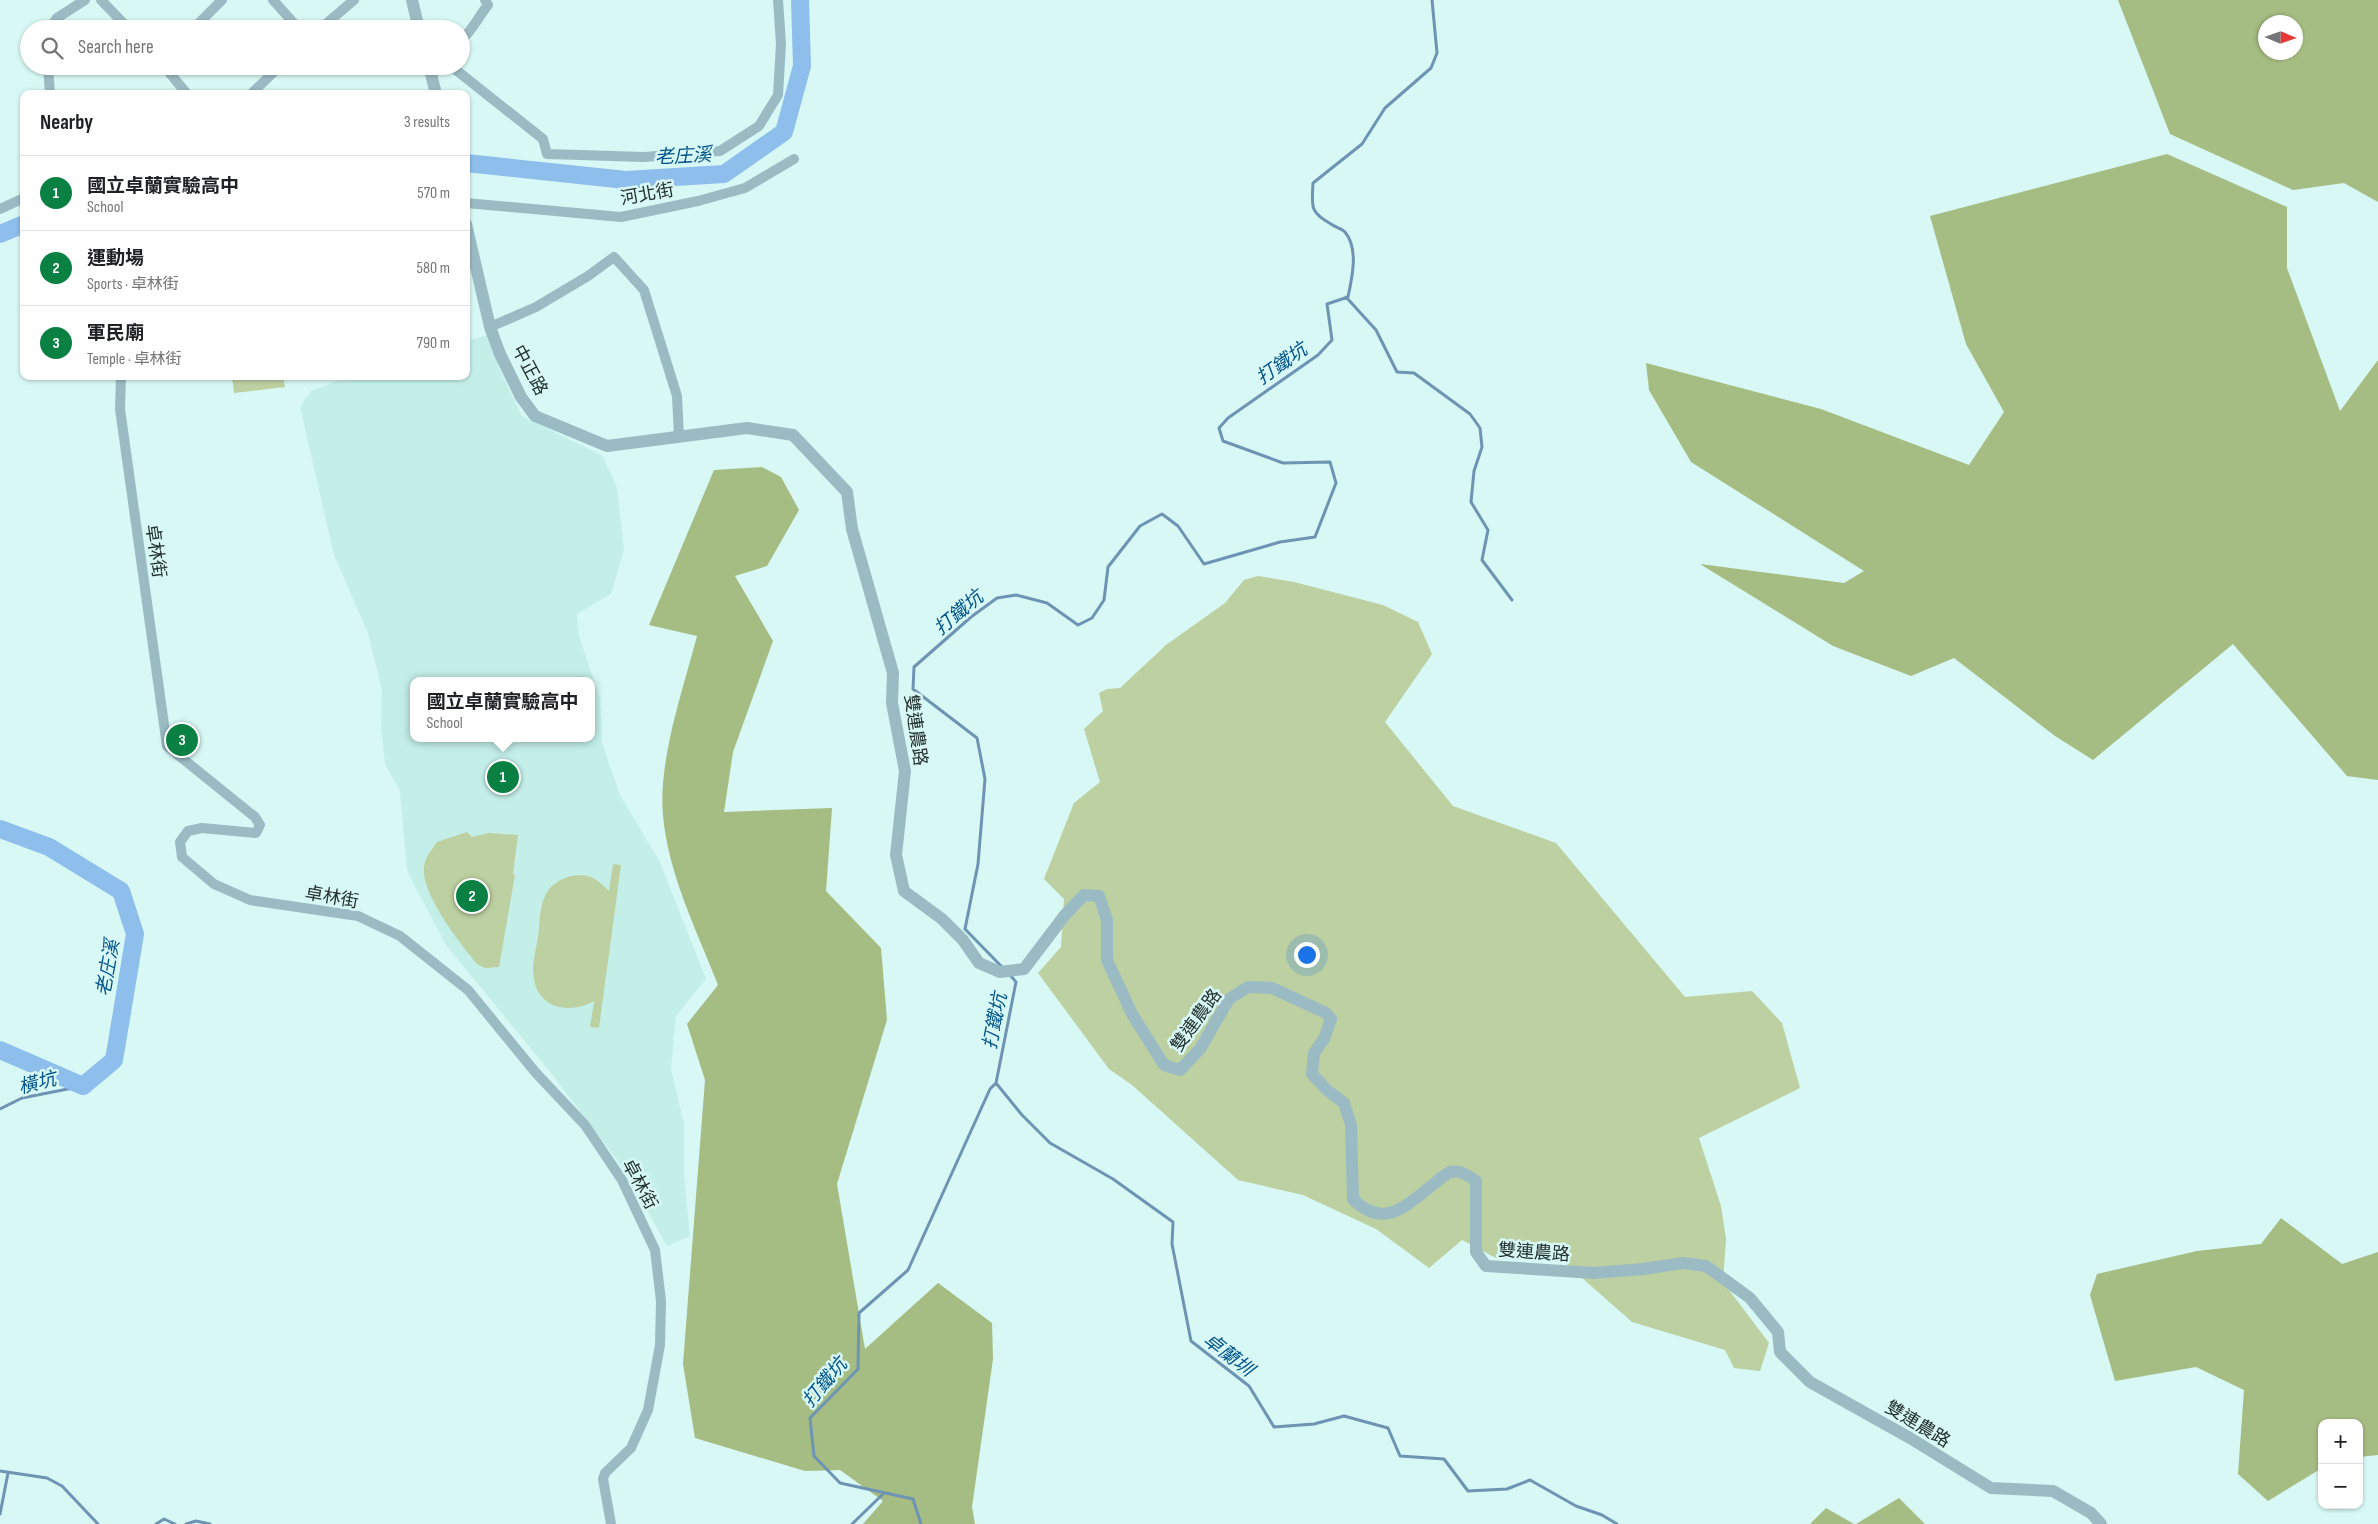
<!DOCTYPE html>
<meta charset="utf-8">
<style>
:root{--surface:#fff;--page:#f6f6f6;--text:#202124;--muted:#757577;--line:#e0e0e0;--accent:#0b8043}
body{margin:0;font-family:"Sofia Sans Condensed","Noto Sans TC",sans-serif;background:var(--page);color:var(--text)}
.controls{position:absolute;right:15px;bottom:15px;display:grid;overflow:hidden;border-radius:10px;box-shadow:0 1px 4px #0004}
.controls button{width:45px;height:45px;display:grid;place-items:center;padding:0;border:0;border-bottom:1px solid var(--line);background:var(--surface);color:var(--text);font:25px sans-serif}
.compass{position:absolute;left:2258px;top:15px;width:45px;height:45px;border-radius:50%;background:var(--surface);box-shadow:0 1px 4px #0004;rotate:92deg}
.you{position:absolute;left:1306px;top:954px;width:18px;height:18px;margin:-12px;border:4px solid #fff;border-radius:50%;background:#1a73e8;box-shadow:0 0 0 8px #1a73e833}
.badge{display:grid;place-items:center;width:32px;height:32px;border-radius:50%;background:var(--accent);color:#fff;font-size:16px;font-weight:700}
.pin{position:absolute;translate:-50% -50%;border:2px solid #fff;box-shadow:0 1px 5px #0006}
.popup{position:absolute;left:410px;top:677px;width:185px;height:65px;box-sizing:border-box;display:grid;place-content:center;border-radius:10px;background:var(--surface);filter:drop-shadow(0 1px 4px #0005);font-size:16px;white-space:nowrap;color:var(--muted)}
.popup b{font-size:19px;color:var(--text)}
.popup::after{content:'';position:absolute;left:50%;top:100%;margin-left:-10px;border:10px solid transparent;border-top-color:var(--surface)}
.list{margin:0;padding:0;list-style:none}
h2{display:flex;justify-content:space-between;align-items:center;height:65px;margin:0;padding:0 20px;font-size:21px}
h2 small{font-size:16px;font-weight:400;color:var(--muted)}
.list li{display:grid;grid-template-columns:32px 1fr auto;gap:15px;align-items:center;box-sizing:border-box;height:75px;padding:0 20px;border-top:1px solid var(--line)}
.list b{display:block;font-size:19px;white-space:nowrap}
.list p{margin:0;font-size:16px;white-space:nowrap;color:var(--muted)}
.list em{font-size:16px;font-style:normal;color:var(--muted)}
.icon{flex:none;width:28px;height:28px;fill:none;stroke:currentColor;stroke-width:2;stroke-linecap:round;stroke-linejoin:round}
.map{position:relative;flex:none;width:2378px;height:1524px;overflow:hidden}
.search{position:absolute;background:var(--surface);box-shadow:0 1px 4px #0004;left:20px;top:20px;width:450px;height:55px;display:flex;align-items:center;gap:12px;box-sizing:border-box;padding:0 18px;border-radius:28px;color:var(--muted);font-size:19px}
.panel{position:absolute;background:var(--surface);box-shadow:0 1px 4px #0004;left:20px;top:90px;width:450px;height:290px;border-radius:10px}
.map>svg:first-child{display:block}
</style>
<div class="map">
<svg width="2378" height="1524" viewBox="0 0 2378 1524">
<rect width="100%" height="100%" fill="#d7f8f4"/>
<!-- built -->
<path fill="#c4efe9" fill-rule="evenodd" d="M488,335L499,368L522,416L603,456L617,488L624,550L611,594L577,614L579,636L600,698L602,743L620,795L660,862L706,979L676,1016L671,1069L684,1124V1175L690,1236L667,1246L624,1169L547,1068L446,945L407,871L400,791L385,764L381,728L382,690L368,633L334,555L300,407L311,391L350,376H466V341ZM414,681H592V738H414Z"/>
<!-- green -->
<path fill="#bdd0a1" d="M232,376H283L285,387L234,393Z
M1258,576L1294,582L1383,605L1418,622L1432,654L1385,722L1453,806L1556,843L1685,997L1752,991L1782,1023L1800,1088L1699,1138L1721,1206L1726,1239L1723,1282L1769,1343L1760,1371L1734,1368L1725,1350L1632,1322L1564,1262L1496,1258L1462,1240L1429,1268L1376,1229L1303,1195L1238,1180L1132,1085L1109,1069L1038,973L1061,947L1064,899L1044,879L1074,803L1100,782L1084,729L1103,711L1099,693L1107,689L1120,688L1166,645L1225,603L1244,580Z
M467,832L472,837L489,833L518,835L513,874L515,875L499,967L485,968L477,964C461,944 416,889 425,862C427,855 433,848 437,842Z
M613,864L621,865L599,1028L590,1027L594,1001C571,1014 539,1010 534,979C531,966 536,950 538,937C540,924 539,908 545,896C552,880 574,871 591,877C598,880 604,886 609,891Z"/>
<!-- forest -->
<path fill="#a5bc82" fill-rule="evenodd" d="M2118,0H2378V202L2344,183L2293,190L2170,134ZM2266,22H2296V52H2266Z
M2167,154L2287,207V268L2340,411L2378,360V780L2347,776L2233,644L2093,760L2055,736L1954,658L1911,676L1833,646L1700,564L1844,583L1864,571L1691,462L1649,390L1646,363L1821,409L1969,465L2004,412L1966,344L1930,216Z
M762,467L781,477L799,510L767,566L735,576L773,641L733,752L724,812L832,808L826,891L881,948L887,1020L837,1184L865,1349L938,1283L992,1323L993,1359L972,1507L975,1524H863L883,1501L840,1470L805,1471L695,1438L683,1364L705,1080L687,1024L718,985C697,931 668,874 663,815C658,760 683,690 697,636L649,625L714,470Z
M2281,1218L2342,1264L2378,1252V1455L2359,1457V1423H2322V1468L2268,1501L2238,1474L2244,1390L2196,1367L2115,1381L2090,1295L2097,1274L2197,1251L2261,1244Z
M1899,1498L1925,1524H1856Z
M1826,1508L1854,1524H1810Z"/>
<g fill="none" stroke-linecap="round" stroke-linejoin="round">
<!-- stream -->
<path stroke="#6e94b4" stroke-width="3" d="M1346,297L1376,330L1397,372L1414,373L1470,414L1480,428L1482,447L1474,471L1471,502L1488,530L1482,560L1512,600
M1002,967L965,929L978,864L985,779L977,738L913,689L914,667L971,617L997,598L1016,595L1047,603L1078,625L1092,618L1104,600L1108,567L1140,526L1162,514L1178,526L1204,564L1280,542L1315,537L1336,483L1330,462L1283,463L1223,441L1219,428L1228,418L1318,355L1332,340L1327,304L1348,297C1352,278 1359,249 1345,232C1342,229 1335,227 1331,224C1309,212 1312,206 1313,183L1362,144L1385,108L1431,68L1437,53L1432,0
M996,1083L1022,1115L1050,1143L1113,1179L1173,1222L1172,1244L1191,1341L1249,1386L1274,1427L1314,1424L1344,1416L1388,1428L1400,1456L1444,1459L1468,1491L1507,1489L1530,1480L1576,1506L1602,1515L1617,1524
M0,1109L22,1098L83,1086
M0,1471L47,1478L62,1486L98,1524
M0,1514L8,1473
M156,1524L164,1519L175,1524
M186,1524L196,1521L210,1524
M852,1524L883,1494
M921,1524L913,1499L840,1483L814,1456L810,1418L858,1369L859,1313L908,1270L990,1089L996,1083L1016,982L1010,975"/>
<!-- river -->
<path stroke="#8ebeec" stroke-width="18" d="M466,163L626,180L724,174L784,132L802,66L800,0
M0,234L24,224
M0,829L49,847L121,891L135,934L114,1060L83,1086L0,1050"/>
<!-- minor -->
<path stroke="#9bbbc4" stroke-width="10" d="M101,0L129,29
M273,0L299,29
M49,29L57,18L85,0
M193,29L222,0
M320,29L354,0
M461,40C473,30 478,17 488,5L485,0
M48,66L50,94
M164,66L187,94
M451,66L543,139L547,154L644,157L720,151L759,126L778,95L781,44L778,0
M251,94L280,66
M466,203L621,217L698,201L745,188L794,159
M0,209L24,198
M490,327L536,307L588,276L614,257L644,290L677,396L679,437
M121,376L120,409L167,746L255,817L260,825L256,833L202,828L188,831L180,842L182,857L214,884L250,900L358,916L400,936L468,990L536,1073L585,1125L622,1180L655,1250L661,1301L660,1345L648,1410L631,1448L605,1473L603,1479L611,1524"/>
<!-- tertiary -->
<path stroke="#9bbbc4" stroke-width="12" d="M412,0L419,29
M429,66L436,94
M466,224L490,327L500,354L521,397L535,416L607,446L747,428L793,435L847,492L852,529L893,673L892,703L905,771L896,855L904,891L942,919L963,940L979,963L1000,972L1024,969L1065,915L1084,895L1099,896L1107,920V960L1132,1014L1164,1065L1180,1070L1200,1049L1229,999L1248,987L1272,988L1326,1013L1331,1019L1324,1039L1314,1053L1312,1074L1327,1090L1344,1103L1351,1125L1353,1199C1384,1231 1408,1204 1435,1183C1440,1179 1446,1173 1451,1172C1462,1170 1468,1176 1476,1181V1252L1486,1266L1594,1273L1643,1269L1683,1263L1706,1266L1750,1298L1778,1332L1780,1352L1810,1382L1910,1438L1991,1488L2053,1491L2091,1513L2101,1524"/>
</g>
<g text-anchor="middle" stroke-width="5" stroke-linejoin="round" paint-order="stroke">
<!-- street labels -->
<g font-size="18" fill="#253230" stroke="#d7f8f4">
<text transform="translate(647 194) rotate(-10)" y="6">河北街</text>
<text transform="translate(530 370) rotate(62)" y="6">中正路</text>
<text transform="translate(156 551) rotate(82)" y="6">卓林街</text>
<text transform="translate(916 730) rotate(82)" y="6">雙連農路</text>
<text transform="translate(332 897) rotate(10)" y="6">卓林街</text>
<text transform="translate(1196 1020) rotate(-54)" y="6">雙連農路</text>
<text transform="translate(640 1184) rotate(62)" y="6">卓林街</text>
<text transform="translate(1534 1252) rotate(4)" y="6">雙連農路</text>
<text transform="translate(1918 1424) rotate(31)" y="6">雙連農路</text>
</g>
<!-- water labels -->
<g font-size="19" font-style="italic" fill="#03548b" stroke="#d7f8f4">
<text transform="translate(683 155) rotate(-3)" y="7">老庄溪</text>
<text transform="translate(1281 363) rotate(-35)" y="7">打鐵坑</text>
<text transform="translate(958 612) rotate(-40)" y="7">打鐵坑</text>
<text transform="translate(107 968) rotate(-80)" y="7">老庄溪</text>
<text transform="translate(994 1021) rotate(-79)" y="7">打鐵坑</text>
<text transform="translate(37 1082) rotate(-14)" y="7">橫坑</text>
<text transform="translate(1229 1354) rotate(38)" y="7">卓蘭圳</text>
<text transform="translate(824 1382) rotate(-50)" y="7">打鐵坑</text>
</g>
</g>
</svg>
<div class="controls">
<button>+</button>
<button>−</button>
</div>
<svg class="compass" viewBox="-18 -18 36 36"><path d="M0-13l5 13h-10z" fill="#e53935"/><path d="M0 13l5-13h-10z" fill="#757577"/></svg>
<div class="you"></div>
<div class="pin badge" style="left:503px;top:777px">1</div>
<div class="popup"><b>國立卓蘭實驗高中</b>School</div>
<div class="pin badge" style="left:472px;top:896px">2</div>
<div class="pin badge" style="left:182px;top:740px">3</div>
<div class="search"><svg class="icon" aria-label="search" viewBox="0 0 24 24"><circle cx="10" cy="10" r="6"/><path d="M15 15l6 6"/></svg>Search here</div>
<section class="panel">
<h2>Nearby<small>3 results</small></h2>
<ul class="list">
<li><span class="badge">1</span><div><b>國立卓蘭實驗高中</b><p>School</p></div><em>570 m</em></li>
<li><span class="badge">2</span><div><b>運動場</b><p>Sports · 卓林街</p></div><em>580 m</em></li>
<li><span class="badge">3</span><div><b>軍民廟</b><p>Temple · 卓林街</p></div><em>790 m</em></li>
</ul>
</section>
</div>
